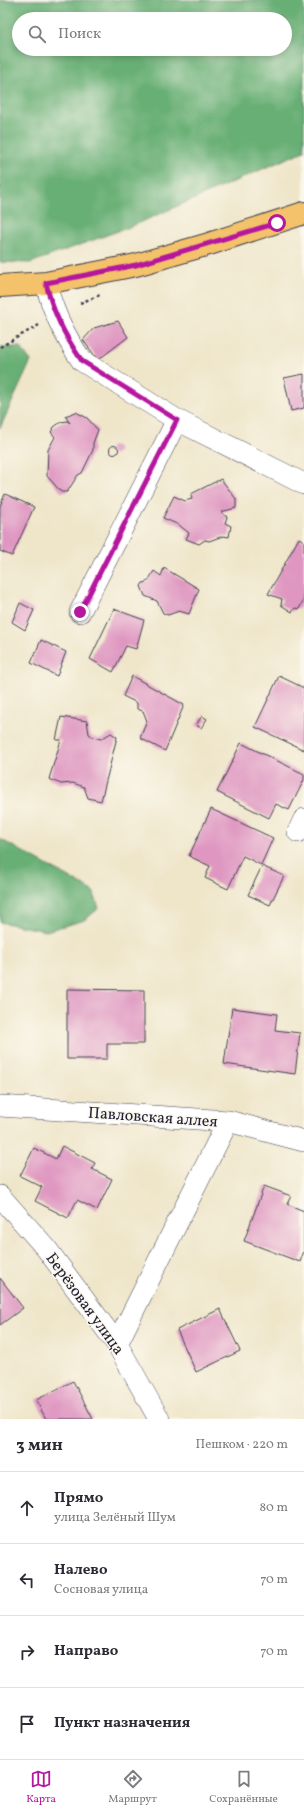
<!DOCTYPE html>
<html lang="ru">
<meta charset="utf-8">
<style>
:root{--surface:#fff;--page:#f7f7f7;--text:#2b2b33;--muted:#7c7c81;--line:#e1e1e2;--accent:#b5179e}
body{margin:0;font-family:Vollkorn,serif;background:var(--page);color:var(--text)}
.stop{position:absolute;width:12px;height:12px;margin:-9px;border:3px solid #b5179e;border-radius:50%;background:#fff}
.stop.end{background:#b5179e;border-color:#fff;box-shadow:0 1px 4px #0008}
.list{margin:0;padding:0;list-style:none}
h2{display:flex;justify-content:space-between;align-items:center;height:52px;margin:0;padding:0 16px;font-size:17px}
h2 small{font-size:13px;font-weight:400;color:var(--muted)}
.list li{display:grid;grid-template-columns:26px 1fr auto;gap:12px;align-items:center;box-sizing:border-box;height:72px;padding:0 16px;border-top:1px solid var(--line)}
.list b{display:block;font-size:15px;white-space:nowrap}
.list p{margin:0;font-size:13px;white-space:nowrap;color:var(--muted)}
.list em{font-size:13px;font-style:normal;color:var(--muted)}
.icon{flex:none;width:22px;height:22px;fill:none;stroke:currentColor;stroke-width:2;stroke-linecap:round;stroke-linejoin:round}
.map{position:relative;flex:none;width:304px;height:1419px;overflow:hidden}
.search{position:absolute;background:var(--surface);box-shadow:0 2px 6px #0003;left:12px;right:12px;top:12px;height:44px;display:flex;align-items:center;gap:10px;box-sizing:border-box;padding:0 14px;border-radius:22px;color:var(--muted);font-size:15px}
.sheet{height:340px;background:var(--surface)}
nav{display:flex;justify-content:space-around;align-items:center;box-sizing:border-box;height:56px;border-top:1px solid var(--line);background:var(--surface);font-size:11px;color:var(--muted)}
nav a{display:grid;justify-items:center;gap:2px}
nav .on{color:var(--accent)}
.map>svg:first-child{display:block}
</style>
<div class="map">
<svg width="304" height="1419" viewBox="0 0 304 1419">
<rect width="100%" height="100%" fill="#fbf7ec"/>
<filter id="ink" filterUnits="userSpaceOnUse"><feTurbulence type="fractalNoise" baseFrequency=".025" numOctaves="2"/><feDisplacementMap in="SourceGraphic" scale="8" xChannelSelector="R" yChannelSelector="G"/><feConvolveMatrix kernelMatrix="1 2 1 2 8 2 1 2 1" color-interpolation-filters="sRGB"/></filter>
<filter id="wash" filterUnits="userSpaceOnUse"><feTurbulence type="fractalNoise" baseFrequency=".012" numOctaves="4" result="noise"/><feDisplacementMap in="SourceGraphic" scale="16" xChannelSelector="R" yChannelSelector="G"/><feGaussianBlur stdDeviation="0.9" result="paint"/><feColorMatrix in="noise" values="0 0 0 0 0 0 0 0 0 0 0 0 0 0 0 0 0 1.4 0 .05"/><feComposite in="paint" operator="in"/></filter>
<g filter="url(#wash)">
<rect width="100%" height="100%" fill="#efe6ca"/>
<!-- forest -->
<path fill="#68af74" stroke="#456858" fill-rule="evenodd" d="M0,0H304V151L132,226L30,263L0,262ZM19,19H285V49H19Z
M0,347H20L31,361L0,428Z
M0,839L93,891L99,908L85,920L46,931L0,922Z"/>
<g id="blocks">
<!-- building -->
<path fill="#df97c1" d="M118,321L128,337L98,360L83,340L94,328Z
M304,374V408L291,411L284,378Z
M76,412L87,418L98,430L93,443V450L82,473L78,475L67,492H61L47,476L48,450L55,437L51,432L54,427L61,422L67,421L70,423L65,416Z
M109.5 450a4.5 4.5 0 1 1 9 0a4.5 4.5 0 1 1-9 0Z
M221,479L236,499V508L221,512L227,517L225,523L231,526L229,537L223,536L209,541L205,540L199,544L186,539L189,533L179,525L163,518L174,496L185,501L192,499L191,494Z
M5,494L34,507L12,556L0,551V506Z
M299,538L304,541V599L299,609L295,608L292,612L281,605L282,599L268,594Z
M164,568L199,589L189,614L179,611L168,615L163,613L157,601L145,596L141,586L143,583L148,581L154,571L161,576Z
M20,603L34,610L25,630L12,622Z
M114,609L144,620L136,649L126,646L113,672L90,659Z
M41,640L66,652L57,676L31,663Z
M132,676L184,705L165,751L140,738L147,721L143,711L137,709V703L123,696Z
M279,676L304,688V750L255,727Z
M202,716L207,719L201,728L196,725Z
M61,717L87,721L89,734L93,737L101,739L111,733L117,737L101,801L88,798L84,787L73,783L61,784L49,779L61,740H56Z
M241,743L304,774V780L289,810L276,804L269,818L217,792Z
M211,809L273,838L261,865L243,856L228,889L205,878L210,866L189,856Z
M262,866L284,876L270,905L248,895Z
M67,989L144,990V1044H107V1059H67Z
M232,1008L277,1014L275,1030L300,1033L295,1074L224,1064Z
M62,1146L95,1163L92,1169L112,1179L97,1210L77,1200L68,1218L35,1201L42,1187L20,1176L34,1148L56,1159Z
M264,1186L291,1196L287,1204L304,1211V1251L300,1262L244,1241Z
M0,1278L23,1308L0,1325Z
M220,1309L240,1351L196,1372L177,1330Z
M73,1381L93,1419H46L36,1400Z"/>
</g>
</g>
<g filter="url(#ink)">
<use href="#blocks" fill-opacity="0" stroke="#413f50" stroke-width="1"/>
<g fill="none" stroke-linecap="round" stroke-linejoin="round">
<!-- minor casing -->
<g stroke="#413f50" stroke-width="22">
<path id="minor" d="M46,283C52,310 66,338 82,361L177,420L304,484
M80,612L177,420
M298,832L304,819
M0,1106L228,1121L304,1141
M0,1196L46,1248L117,1344L159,1419
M117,1344L228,1121"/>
</g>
<!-- major casing -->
<g stroke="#413f50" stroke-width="24">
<path id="major" d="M0,286L46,283L136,265L209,244L304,213"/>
</g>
<!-- path -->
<path stroke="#413f50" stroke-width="2.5" stroke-dasharray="3 3" stroke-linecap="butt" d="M80,303L100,295
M0,347L39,325"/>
<!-- minor -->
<use href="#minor" stroke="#fff" stroke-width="21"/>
<!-- major -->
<use href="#major" stroke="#f3c26a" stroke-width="22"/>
</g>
</g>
<g fill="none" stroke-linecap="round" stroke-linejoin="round" filter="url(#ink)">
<!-- route -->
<path stroke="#b5179e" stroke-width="5" d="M80,612L177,420L82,361C66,338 52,310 46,283L136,265L277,223"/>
</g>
<g text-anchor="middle" stroke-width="3" stroke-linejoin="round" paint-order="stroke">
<!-- street labels -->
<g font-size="16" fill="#22223b" stroke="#fbf7ec">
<text transform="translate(153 1116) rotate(4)" y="6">Павловская аллея</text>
<text transform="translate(86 1303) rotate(54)" y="6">Берёзовая улица</text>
</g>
</g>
</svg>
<div class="stop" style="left:277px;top:223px"></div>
<div class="stop end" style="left:80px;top:612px"></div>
<div class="search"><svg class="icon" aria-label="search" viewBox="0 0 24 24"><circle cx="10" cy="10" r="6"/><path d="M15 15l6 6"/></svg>Поиск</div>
</div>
<section class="sheet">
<h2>3 мин<small>Пешком · 220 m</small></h2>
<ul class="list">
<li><svg class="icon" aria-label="ahead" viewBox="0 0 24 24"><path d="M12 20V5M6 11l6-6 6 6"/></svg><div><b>Прямо</b><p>улица Зелёный Шум</p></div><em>80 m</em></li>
<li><svg class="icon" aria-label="left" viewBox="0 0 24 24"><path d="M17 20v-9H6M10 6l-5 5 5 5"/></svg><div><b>Налево</b><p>Сосновая улица</p></div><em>70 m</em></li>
<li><svg class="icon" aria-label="right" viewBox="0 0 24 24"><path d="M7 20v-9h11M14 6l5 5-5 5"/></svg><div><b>Направо</b></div><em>70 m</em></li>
<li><svg class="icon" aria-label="arrive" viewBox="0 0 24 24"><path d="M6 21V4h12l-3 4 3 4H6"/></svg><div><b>Пункт назначения</b></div></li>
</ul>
</section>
<nav>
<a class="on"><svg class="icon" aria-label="map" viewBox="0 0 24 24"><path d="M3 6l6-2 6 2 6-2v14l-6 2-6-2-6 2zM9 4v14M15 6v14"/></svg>Карта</a>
<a><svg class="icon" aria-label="directions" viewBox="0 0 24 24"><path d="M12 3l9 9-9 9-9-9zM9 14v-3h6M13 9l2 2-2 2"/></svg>Маршрут</a>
<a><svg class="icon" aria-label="saved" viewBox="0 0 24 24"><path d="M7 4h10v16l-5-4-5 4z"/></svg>Сохранённые</a>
</nav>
